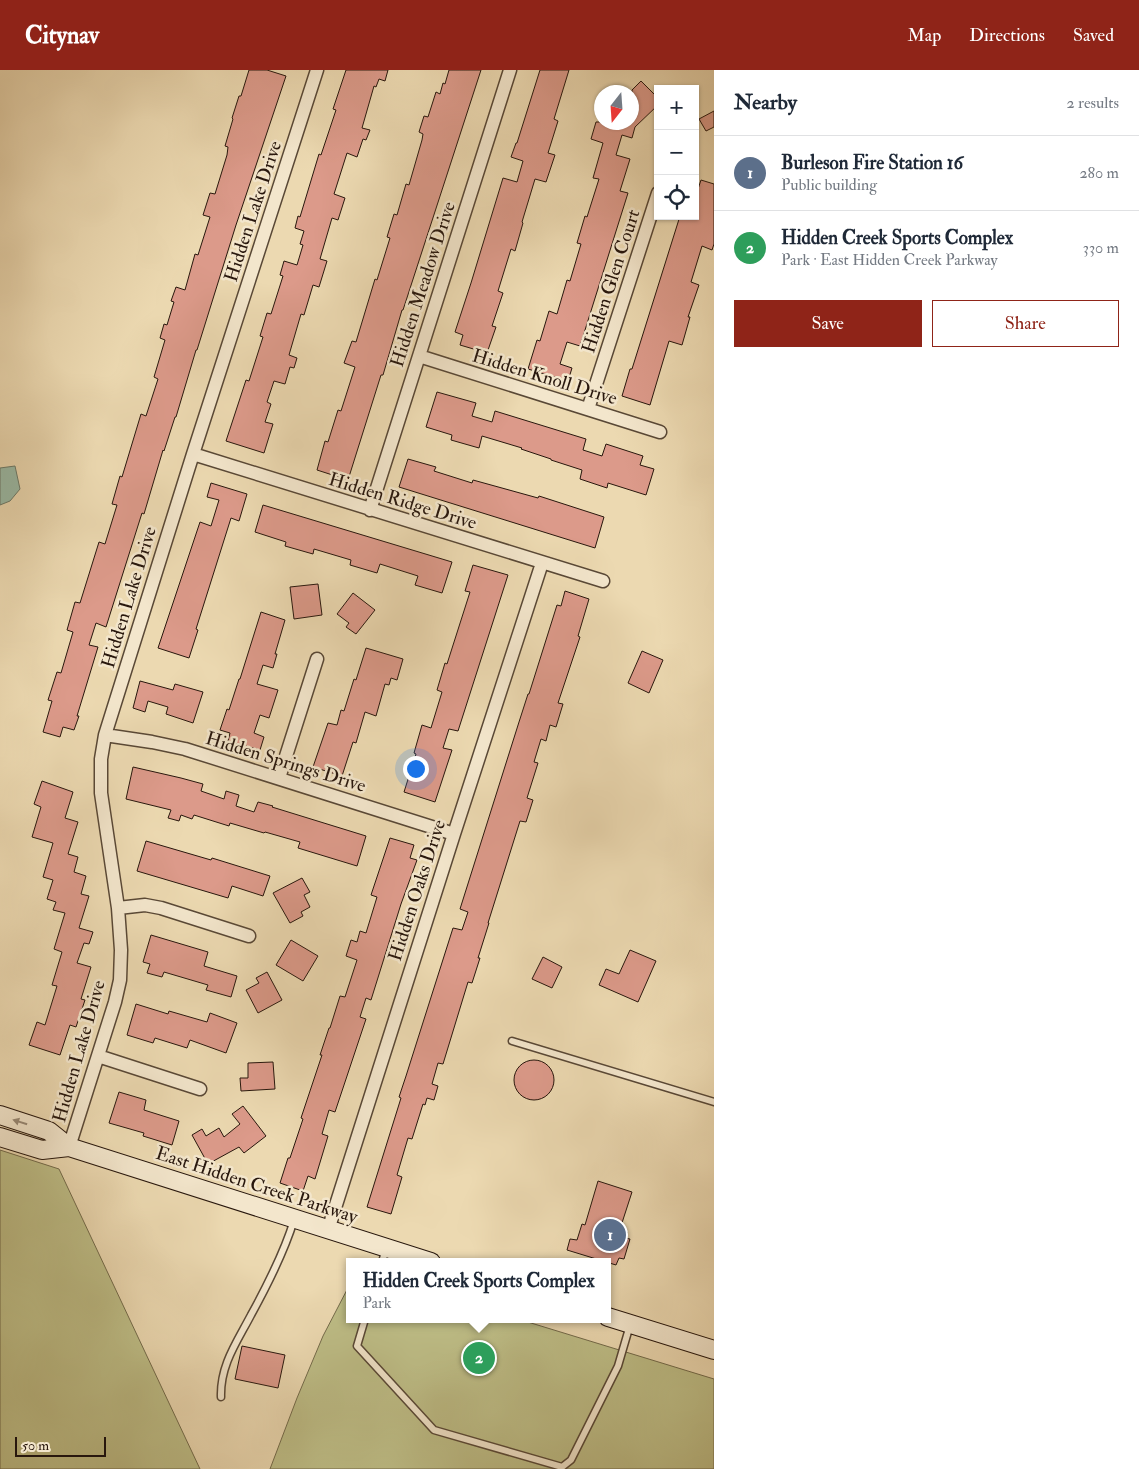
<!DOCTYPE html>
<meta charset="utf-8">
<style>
:root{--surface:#fff;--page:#f2f2f3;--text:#1f2937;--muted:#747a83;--line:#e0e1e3;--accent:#8f2418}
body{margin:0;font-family:"IM FELL Double Pica",serif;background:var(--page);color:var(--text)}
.controls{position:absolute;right:15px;top:15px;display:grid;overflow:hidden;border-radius:0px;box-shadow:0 1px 4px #0004}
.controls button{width:45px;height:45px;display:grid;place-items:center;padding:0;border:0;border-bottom:1px solid var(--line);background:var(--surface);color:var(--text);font:25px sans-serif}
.compass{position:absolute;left:594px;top:15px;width:45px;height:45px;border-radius:50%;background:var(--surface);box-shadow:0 1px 4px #0004;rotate:197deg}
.scale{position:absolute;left:15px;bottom:12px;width:91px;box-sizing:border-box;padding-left:5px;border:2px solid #28170d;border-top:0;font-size:14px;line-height:18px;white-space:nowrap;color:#28170d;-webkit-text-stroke:4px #f3e6cc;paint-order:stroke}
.you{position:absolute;left:415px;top:698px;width:18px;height:18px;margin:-12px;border:4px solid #fff;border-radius:50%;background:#1a73e8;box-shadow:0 0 0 8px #1a73e833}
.badge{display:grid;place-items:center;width:32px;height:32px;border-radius:50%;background:var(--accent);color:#fff;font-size:16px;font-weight:700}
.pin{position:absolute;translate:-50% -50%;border:2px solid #fff;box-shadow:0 1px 5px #0006}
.popup{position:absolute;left:346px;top:1188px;width:265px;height:65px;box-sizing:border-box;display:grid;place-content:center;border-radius:0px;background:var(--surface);filter:drop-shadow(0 1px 4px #0005);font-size:16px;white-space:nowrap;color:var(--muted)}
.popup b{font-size:19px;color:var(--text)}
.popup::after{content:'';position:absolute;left:50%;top:100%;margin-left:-10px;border:10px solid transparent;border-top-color:var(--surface)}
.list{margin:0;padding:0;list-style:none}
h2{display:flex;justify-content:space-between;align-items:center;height:65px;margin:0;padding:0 20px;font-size:21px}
h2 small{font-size:16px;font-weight:400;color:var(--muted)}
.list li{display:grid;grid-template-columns:32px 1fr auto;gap:15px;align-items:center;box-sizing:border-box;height:75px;padding:0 20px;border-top:1px solid var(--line)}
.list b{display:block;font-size:19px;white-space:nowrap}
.list p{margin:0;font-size:16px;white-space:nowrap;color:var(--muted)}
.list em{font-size:16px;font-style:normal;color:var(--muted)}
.actions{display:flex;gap:10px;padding:15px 20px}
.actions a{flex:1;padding:11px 0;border:1px solid var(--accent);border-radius:0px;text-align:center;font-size:18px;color:var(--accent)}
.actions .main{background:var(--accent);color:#fff}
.icon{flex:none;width:28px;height:28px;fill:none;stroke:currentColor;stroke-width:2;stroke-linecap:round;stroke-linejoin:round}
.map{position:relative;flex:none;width:714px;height:1399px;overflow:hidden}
header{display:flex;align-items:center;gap:30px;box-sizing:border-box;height:70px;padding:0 25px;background:var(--accent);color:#fff}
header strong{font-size:24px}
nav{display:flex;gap:28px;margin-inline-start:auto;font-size:18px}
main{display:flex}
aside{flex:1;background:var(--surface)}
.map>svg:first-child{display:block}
</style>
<header>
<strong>Citynav</strong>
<nav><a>Map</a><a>Directions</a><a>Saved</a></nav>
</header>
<main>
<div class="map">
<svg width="714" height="1399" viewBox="0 0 714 1399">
<rect width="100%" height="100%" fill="#ecd9b1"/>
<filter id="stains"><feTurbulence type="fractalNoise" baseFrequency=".004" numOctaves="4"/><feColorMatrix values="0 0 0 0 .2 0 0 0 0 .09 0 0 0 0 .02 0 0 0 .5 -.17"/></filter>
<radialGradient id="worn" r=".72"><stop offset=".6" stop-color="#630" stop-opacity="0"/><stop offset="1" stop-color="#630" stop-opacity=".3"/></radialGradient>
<!-- green -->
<path fill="#bebe87" stroke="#736a4a" d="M0,1080L59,1099L200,1399H0Z
M350,1214V1249H518L714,1309V1399H270L297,1328L323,1266Z"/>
<!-- water -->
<path fill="#9abba7" stroke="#6c7969" d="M15,396L20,419L10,431L0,435V398Z"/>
<!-- building -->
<path fill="#dc9a8a" stroke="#28170d" d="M249,0H267L286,6L236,155L197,280H196L176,347H175L164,381L163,380L144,444L142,443L106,557L96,553L89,575L98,577L77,646H79L74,660L63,657L60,667L43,662L52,631L48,630L57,602L61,603L73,562L67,560L75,532L80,533L99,472L105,474L117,435L112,434L120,406L122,407L141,344L146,346L158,309L154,307L165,270L160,268L164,254L167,255L174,232L171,231L176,217L185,220L195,184L198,185L210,147L203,145L210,123L215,124L227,85L228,77L225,76L233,49L232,48L239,26H241Z
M346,0H388L385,11L379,9L376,17L374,16L362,58L370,60L366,70L363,69L357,87L347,83L334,124L345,128L338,150L332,148L320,189L327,191L319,217L313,215L304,245L301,244L289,285L297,288L294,298L290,297L285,314L274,311L267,332L271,334L265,352L273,354L264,383L226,371L246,310L249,311L263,267L260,266L267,243L271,244L283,206L280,205L284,191L297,195L303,175L300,174L304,161L295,158L298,146L300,147L319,84L321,85L336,40L333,39Z
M449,0H481L403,240H402L383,305H381L348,410L317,400L325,371L328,372L338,340L341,341L355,297L344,293L352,271L356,272L375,209L377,210L390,168L387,167L394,144L397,145L406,114L409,115L422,70L423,64L419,62L424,46L428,47L436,22L440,24L443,13L445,14Z
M540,0H569L554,49L558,51L548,83L555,85L546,112L535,109L522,152L523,153L515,181L511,179L498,221L503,223L492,256L496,257L487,283L460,275L463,265L455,262L471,213L503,108L517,112L523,91L511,87L516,73H517Z
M641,11L658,28V35L635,57L632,68L622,65L616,85L630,89L620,121L628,123L580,276L567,272L560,294L572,298L568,311L528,299L537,270L540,271L549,241L557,244L567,210L570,211L581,174L577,173L585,146L587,147L599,109L593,108L603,73L591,69L596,52H632V20Z
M714,41V57L706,61L699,49Z
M701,110L714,114V174L712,180L702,176L691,212L699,215L688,247H690L682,275L669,271L650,335L622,326L630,299H632L680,146H695V128Z
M437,322L476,333L472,346L492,352L495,341L586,369L583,380L602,386L606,374L643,386L640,395L654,399L646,425L608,413L607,418L580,409L582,400L551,390V389L521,379L522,378L482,366L479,378L451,370L452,365L426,357Z
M408,389L436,397L434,401L472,413L473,410L538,428L539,426L604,447L595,478L399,417Z
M211,413L247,424L239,451L231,448L196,559L198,560L189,588L158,578L200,452L211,456L219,430L207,427Z
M263,435L452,492L442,523L415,515L418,506L380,494L377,503L350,495L351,490L314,479L313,484L285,476L286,472L255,462Z
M473,495L508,505L458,661L449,659L443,678L452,680L435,732L404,722L416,684L414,683L422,655L431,658L442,622L437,620L445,593L447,594L470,522L465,521Z
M318,514L322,545L294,549L290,517Z
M565,521L589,529L578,566L580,567L558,633L563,634L556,657L550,655L546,671L541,669L534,692L538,693L527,728L533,730L526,752L520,751L488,853H489L478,888H480L472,913L468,912L443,994L438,993L432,1014L438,1016L434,1030L427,1028L425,1035L423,1034L412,1069L408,1068L397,1105L402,1107L391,1144L367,1137L401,1028L399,1027L406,1006L453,858L462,860L468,842L460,839L519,652L528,624H529L557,535L561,536Z
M353,523L375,540L356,564L346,557L349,553L337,544Z
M261,542L285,550L275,584H277L273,598L263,595L257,614L278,620L269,648L260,645L254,663L264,667L260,680L228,671L230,663L220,660L227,639L229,640L239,609H240Z
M366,578L403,589L397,610L391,608L389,615L385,614L376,646L365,642L356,673L353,672L342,706L313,697L328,653L337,655L341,640L344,641L354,609L356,610Z
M642,581L663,590L649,623L628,613Z
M140,611L173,620L175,614L203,622L193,653L166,644L168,637L148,631L145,642L133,638Z
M133,697L181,708L203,714L201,721L224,729L226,721L239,725L236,736L254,742L258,732L273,736L272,737L366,766L357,796L298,778L300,772L265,762L264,763L230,753L229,756L194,745L192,749L181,745L179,751L168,748L171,740L126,729Z
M42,711L73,722L65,748L78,752L68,784L78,787L74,802L86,806L81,824L89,826L79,858L93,862L89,874L84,873L77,893L91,897L81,929L85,930L76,957L70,955L60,985L29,975L37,952L45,955L57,916L52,915L62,882L54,879L65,843L53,840L56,832L47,829L53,810L43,807L53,773L32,767L41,737L34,734Z
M390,768L414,775L410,788L417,790L401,834L371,930L366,928L360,947L366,949L335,1042L329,1040L322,1064L328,1066L315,1109L308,1106L303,1121L280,1113L288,1088H290L303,1049L301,1048L322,985H320L329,958H330L340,926L345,927L357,890L346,886L351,870L357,872L360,861L366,863L377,827L371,825Z
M146,771L211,790L212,788L270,806L263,826L232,816L228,828L137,801Z
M302,808L310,822L304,825L310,837L301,842L303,846L290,853L273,823Z
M151,865L208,882L204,896L237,906L231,927L206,920L208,915L164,902L162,907L147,903L150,894L143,892Z
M291,870L318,886L303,911L276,895Z
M630,880L656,891L638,932L599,915L606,899L619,904Z
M543,887L562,897L552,918L532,909Z
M267,902L282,930L258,943L246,920L259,913L256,908Z
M136,934L168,944L169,941L207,952L210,943L237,953L226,983L190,970L187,978L155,968L153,973L127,965Z
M514 1010a20 20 0 1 1 40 0a20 20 0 1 1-40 0Z
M273,992L275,1019L241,1021L240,1008H248V993Z
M119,1022L146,1030L144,1040L179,1051L172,1075L143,1066L144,1063L109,1053Z
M243,1036L266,1066L244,1083L239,1077L208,1094L192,1065L202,1059L206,1066L219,1058L224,1067L240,1054L232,1044Z
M598,1111L632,1122L620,1159L627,1162L625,1168L630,1169L624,1189L619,1188L616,1195L567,1180L570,1169L577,1170L582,1154L585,1155Z
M242,1276L285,1285L278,1318L235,1309Z"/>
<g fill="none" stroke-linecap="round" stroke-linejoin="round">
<!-- service casing -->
<g stroke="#594836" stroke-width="9">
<path id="service" d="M512,971L714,1032
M382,1192L386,1179
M365,1249L357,1276L434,1360L562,1397L571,1390L618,1296L630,1255
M221,1327C220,1295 237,1272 251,1245C268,1214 284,1183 294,1150"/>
</g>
<!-- minor casing -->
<g stroke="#594836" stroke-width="15">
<path id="minor" d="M419,286L660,362
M588,339L658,123
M193,384L603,511
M370,440L510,0
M105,665L152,672L185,679L454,764
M279,708L317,589
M118,838L145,835L161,838L249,866
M98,986L200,1019
M69,1077L115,932L120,910L121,880L118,838L101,723V689L105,665L193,384L317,0
M328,1160L454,764L542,493"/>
</g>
<!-- secondary casing -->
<g stroke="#28170d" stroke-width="20">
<path id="secondary" d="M0,1045L49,1061L69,1077L431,1192
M0,1067L42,1080L69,1077
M608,1247L714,1280"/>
</g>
<!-- service -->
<use href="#service" stroke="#f3e6cc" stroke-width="6"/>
<!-- minor -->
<use href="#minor" stroke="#f3e6cc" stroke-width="12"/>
<!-- secondary -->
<use href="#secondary" stroke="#f3e6cc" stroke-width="18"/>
</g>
<!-- one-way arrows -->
<defs><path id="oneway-solid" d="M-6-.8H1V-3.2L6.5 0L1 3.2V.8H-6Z" transform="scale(1.25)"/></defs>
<use fill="#988976" href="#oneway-solid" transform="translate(20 1052) rotate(-162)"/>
<g text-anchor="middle" stroke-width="5" stroke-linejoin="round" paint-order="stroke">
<!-- street labels -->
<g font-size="19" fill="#28170d" stroke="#f3e6cc">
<text transform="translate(252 141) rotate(-72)" y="7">Hidden Lake Drive</text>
<text transform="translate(610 211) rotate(-72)" y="7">Hidden Glen Court</text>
<text transform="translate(422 214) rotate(-72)" y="7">Hidden Meadow Drive</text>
<text transform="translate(545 306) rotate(17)" y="7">Hidden Knoll Drive</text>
<text transform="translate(403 430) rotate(17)" y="7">Hidden Ridge Drive</text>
<text transform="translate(128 527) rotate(-73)" y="7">Hidden Lake Drive</text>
<text transform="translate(286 691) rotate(17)" y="7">Hidden Springs Drive</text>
<text transform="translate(416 820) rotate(-72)" y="7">Hidden Oaks Drive</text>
<text transform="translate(78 981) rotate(-74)" y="7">Hidden Lake Drive</text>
<text transform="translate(257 1114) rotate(18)" y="7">East Hidden Creek Parkway</text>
</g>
</g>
<rect width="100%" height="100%" filter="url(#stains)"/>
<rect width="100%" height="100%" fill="url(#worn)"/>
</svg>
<div class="controls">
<button>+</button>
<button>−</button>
<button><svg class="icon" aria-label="locate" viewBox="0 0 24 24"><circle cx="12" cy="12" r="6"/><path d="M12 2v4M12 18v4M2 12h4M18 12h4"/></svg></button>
</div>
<svg class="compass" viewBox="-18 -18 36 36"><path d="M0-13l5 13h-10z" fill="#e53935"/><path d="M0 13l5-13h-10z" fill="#747a83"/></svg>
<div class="scale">50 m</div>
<div class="you"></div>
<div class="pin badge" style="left:610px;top:1165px;background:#5c6f8a">1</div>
<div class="pin badge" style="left:479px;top:1288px;background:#2e9e5b">2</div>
<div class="popup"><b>Hidden Creek Sports Complex</b>Park</div>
</div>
<aside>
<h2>Nearby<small>2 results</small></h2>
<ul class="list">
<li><span class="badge" style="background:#5c6f8a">1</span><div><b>Burleson Fire Station 16</b><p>Public building</p></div><em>280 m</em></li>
<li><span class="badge" style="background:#2e9e5b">2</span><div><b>Hidden Creek Sports Complex</b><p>Park · East Hidden Creek Parkway</p></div><em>330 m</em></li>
</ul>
<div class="actions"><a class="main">Save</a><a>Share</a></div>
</aside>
</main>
